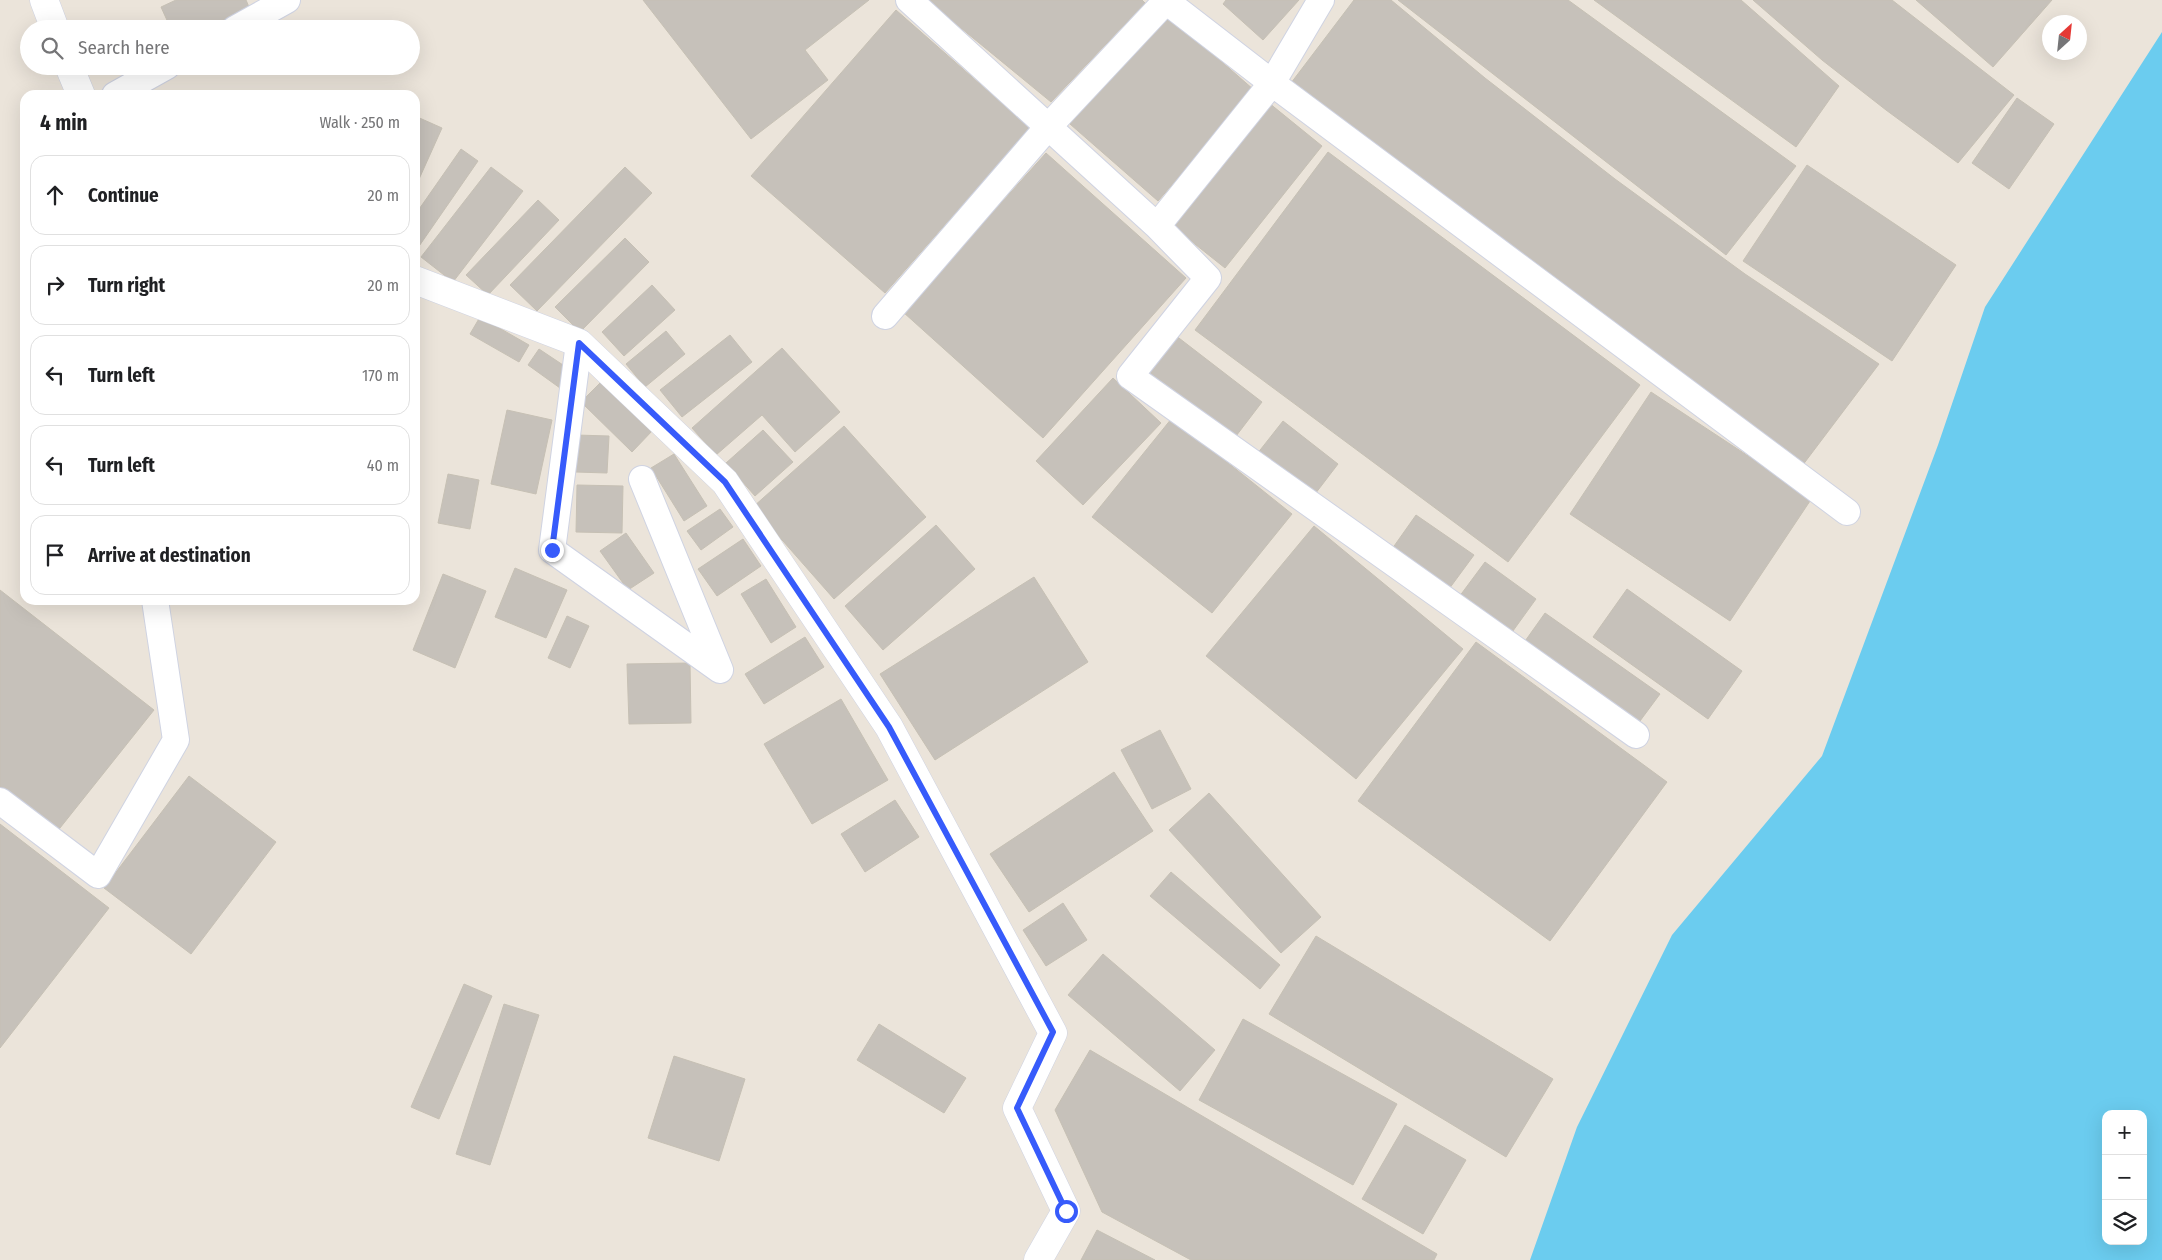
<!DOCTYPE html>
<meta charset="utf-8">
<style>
:root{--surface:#fff;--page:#f6f6f6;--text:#202124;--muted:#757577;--line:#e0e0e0}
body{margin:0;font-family:"Fira Sans Condensed",sans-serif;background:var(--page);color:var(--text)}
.controls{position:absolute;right:15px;bottom:15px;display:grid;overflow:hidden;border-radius:10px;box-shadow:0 5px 20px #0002}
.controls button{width:45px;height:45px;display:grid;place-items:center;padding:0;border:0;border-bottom:1px solid var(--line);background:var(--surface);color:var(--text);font:25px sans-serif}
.compass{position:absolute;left:2042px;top:15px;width:45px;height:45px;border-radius:50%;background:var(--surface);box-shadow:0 5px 20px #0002;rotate:27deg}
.stop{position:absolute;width:15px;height:15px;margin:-11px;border:4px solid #375bfb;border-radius:50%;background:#fff}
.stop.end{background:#375bfb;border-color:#fff;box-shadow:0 1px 5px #0008}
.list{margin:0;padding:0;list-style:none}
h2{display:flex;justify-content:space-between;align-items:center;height:65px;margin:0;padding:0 20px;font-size:21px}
h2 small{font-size:16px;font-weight:400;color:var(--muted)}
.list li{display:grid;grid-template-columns:32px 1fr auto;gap:15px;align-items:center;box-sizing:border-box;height:80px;margin:0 10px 10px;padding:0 10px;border:1px solid var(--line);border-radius:15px}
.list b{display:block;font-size:19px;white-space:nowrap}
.list em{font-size:16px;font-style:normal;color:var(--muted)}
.icon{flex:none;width:28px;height:28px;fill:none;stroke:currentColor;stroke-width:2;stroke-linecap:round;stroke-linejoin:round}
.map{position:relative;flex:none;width:2162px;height:1260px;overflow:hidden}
.search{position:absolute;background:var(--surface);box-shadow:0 5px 20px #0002;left:20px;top:20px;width:400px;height:55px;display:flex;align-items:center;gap:12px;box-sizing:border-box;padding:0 18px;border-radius:28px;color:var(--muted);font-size:19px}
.panel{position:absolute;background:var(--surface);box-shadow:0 5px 20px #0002;left:20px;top:90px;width:400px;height:515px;border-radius:15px}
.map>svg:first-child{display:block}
</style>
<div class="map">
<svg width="2162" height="1260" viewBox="0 0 2162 1260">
<rect width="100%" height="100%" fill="#ebe4da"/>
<!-- water -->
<path fill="#6bccef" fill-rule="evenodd" d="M2162,32V1260H1530L1577,1127L1672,935L1822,756L1938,445L1985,307ZM2106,1114H2143V1241H2106Z"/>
<!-- building -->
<path fill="#c6c1ba" stroke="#c6c0b4" d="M176,0H246L252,14L218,29H171L161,7Z
M643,0H869L805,50L828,80L751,139Z
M929,0H1142L1145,3L1051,102L928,1Z
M1226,0H1299L1263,40L1223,4Z
M1354,0H1391L1485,78L1615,179L1745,274L1879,364L1799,470L1288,87Z
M1398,0H1568L1796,166L1726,255Z
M1594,0H1741L1839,86L1796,147Z
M1753,0H1892L2014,95L1958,163L1886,110L1822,60Z
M1916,0H2052L1993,67Z
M896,10L1030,128L885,293L751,176Z
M1166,13L1254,90L1158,201L1070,124Z
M2017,98L2054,124L2009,189L1972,163Z
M1269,103L1322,146L1225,268L1171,225Z
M415,116L442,128L415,188Z
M461,149L478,161L415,252V215Z
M1328,152L1640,385L1508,562L1195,330Z
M1046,153L1186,278L1043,438L903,312Z
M1807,165L1956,265L1892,361L1743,261Z
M491,167L523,191L453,282L421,257Z
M625,167L652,193L537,311L510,285Z
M538,200L559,220L488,295L466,275Z
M625,238L649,262L580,332L555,307Z
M652,285L675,310L624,356L602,332Z
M480,317L529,345L519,362L470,334Z
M666,331L685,354L645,387L626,364Z
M730,335L752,362L682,417L660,390Z
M1175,335L1262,402L1233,440L1146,372Z
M782,348L840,412L795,452L762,415L716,455L692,428Z
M539,349L572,371L560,388L528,365Z
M1113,378L1161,423L1083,505L1036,461Z
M602,381L653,430L632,452L581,402Z
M1651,392L1812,498L1730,621L1570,514Z
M507,410L552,420L536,494L491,484Z
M1172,418L1292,514L1212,613L1092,517Z
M1283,421L1338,464L1312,498L1257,454Z
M844,426L926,517L834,599L753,507Z
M763,430L793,462L755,496L726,463Z
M576,435L609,436L607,473L576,472Z
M674,454L707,506L684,521L651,468Z
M448,474L479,480L470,529L438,523Z
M577,485L623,486L622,533L576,532Z
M720,509L733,527L701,550L687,531Z
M1416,515L1474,555L1449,589L1392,549Z
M936,525L975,569L883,650L845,606Z
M1314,526L1463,649L1356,779L1206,656Z
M626,533L654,573L628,590L600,551Z
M743,539L761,566L717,596L698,569Z
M1485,562L1536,599L1510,635L1459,597Z
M515,568L567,590L546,638L495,617Z
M443,574L486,591L455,668L413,650Z
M1034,577L1088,662L935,760L880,674Z
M766,579L796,627L771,643L741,594Z
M1627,589L1742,671L1708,719L1593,637Z
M0,590L154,710L56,833L0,789Z
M1545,613L1660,694L1637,725L1523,644Z
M567,616L589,626L570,668L548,658Z
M805,637L824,667L764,704L745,674Z
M1476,642L1667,782L1550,941L1358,801Z
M690,663L691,723L629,724L627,664Z
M841,699L888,780L812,824L764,744Z
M1160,730L1191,789L1152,809L1121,750Z
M1114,772L1153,831L1029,912L990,854Z
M189,776L276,842L191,954L104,888Z
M1209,793L1321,917L1281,953L1169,830Z
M895,800L919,837L865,872L841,834Z
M0,824L109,908L0,1048Z
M1171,872L1280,965L1260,989L1150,896Z
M1063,903L1087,940L1046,966L1023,930Z
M1316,936L1553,1079L1506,1157L1269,1014Z
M1103,954L1215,1050L1180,1091L1068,995Z
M464,984L492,996L439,1119L411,1107Z
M504,1004L539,1015L490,1165L456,1154Z
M1243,1019L1397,1104L1353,1185L1199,1100Z
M879,1024L966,1078L944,1113L857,1060Z
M1090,1050L1437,1254L1434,1260H1191L1102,1212L1055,1110Z
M674,1056L745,1079L719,1161L648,1138Z
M1405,1125L1466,1160L1423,1234L1362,1199Z
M1097,1230L1155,1260H1081Z"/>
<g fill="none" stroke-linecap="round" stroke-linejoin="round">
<!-- street casing -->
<g stroke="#cfd3e2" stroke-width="28">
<path id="street" d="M909,0L1157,226L1272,83L1321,0
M1166,1L1272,83L1847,512
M235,29L287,0
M115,95L167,66
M1157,226L1208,278L1130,376L1636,735
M885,316L1048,127L1166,1L1165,0
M579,343L552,550L720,670L642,479
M0,801L98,875L176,740L155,600"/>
</g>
<!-- secondary casing -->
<g stroke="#cfd3e2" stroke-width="29">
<path id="secondary" d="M44,0L55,29
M69,66L81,95
M415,280L579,343L725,482L889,727L1053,1033L1017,1108L1066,1211L1038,1260"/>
</g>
<!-- street -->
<use href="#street" stroke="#fff" stroke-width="26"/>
<!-- secondary -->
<use href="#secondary" stroke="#fff" stroke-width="28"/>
</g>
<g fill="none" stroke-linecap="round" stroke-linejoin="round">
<!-- route -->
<path stroke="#375bfb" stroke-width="6" d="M552,550L579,343L725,482L889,727L1053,1032L1017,1108L1066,1211"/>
</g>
</svg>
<div class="controls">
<button>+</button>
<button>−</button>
<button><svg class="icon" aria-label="layers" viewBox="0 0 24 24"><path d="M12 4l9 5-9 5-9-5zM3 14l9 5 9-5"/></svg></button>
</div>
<svg class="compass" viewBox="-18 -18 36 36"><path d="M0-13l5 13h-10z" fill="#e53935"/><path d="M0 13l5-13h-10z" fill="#757577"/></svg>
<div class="stop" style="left:1066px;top:1211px"></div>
<div class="stop end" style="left:552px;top:550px"></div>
<div class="search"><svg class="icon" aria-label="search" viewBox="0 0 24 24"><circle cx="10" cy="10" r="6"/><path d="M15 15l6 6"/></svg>Search here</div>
<section class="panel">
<h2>4 min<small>Walk · 250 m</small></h2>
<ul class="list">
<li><svg class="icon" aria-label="ahead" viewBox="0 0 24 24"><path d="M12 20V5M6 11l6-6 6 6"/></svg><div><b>Continue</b></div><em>20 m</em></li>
<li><svg class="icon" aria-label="right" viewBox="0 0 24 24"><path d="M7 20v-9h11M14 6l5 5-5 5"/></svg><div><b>Turn right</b></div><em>20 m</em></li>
<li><svg class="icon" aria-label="left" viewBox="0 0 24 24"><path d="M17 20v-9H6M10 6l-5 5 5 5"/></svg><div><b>Turn left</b></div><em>170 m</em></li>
<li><svg class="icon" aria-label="left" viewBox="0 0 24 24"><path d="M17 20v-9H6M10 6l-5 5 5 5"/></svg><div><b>Turn left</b></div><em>40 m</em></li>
<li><svg class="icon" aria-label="arrive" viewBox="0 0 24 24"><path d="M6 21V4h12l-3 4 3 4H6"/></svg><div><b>Arrive at destination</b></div></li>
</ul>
</section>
</div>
